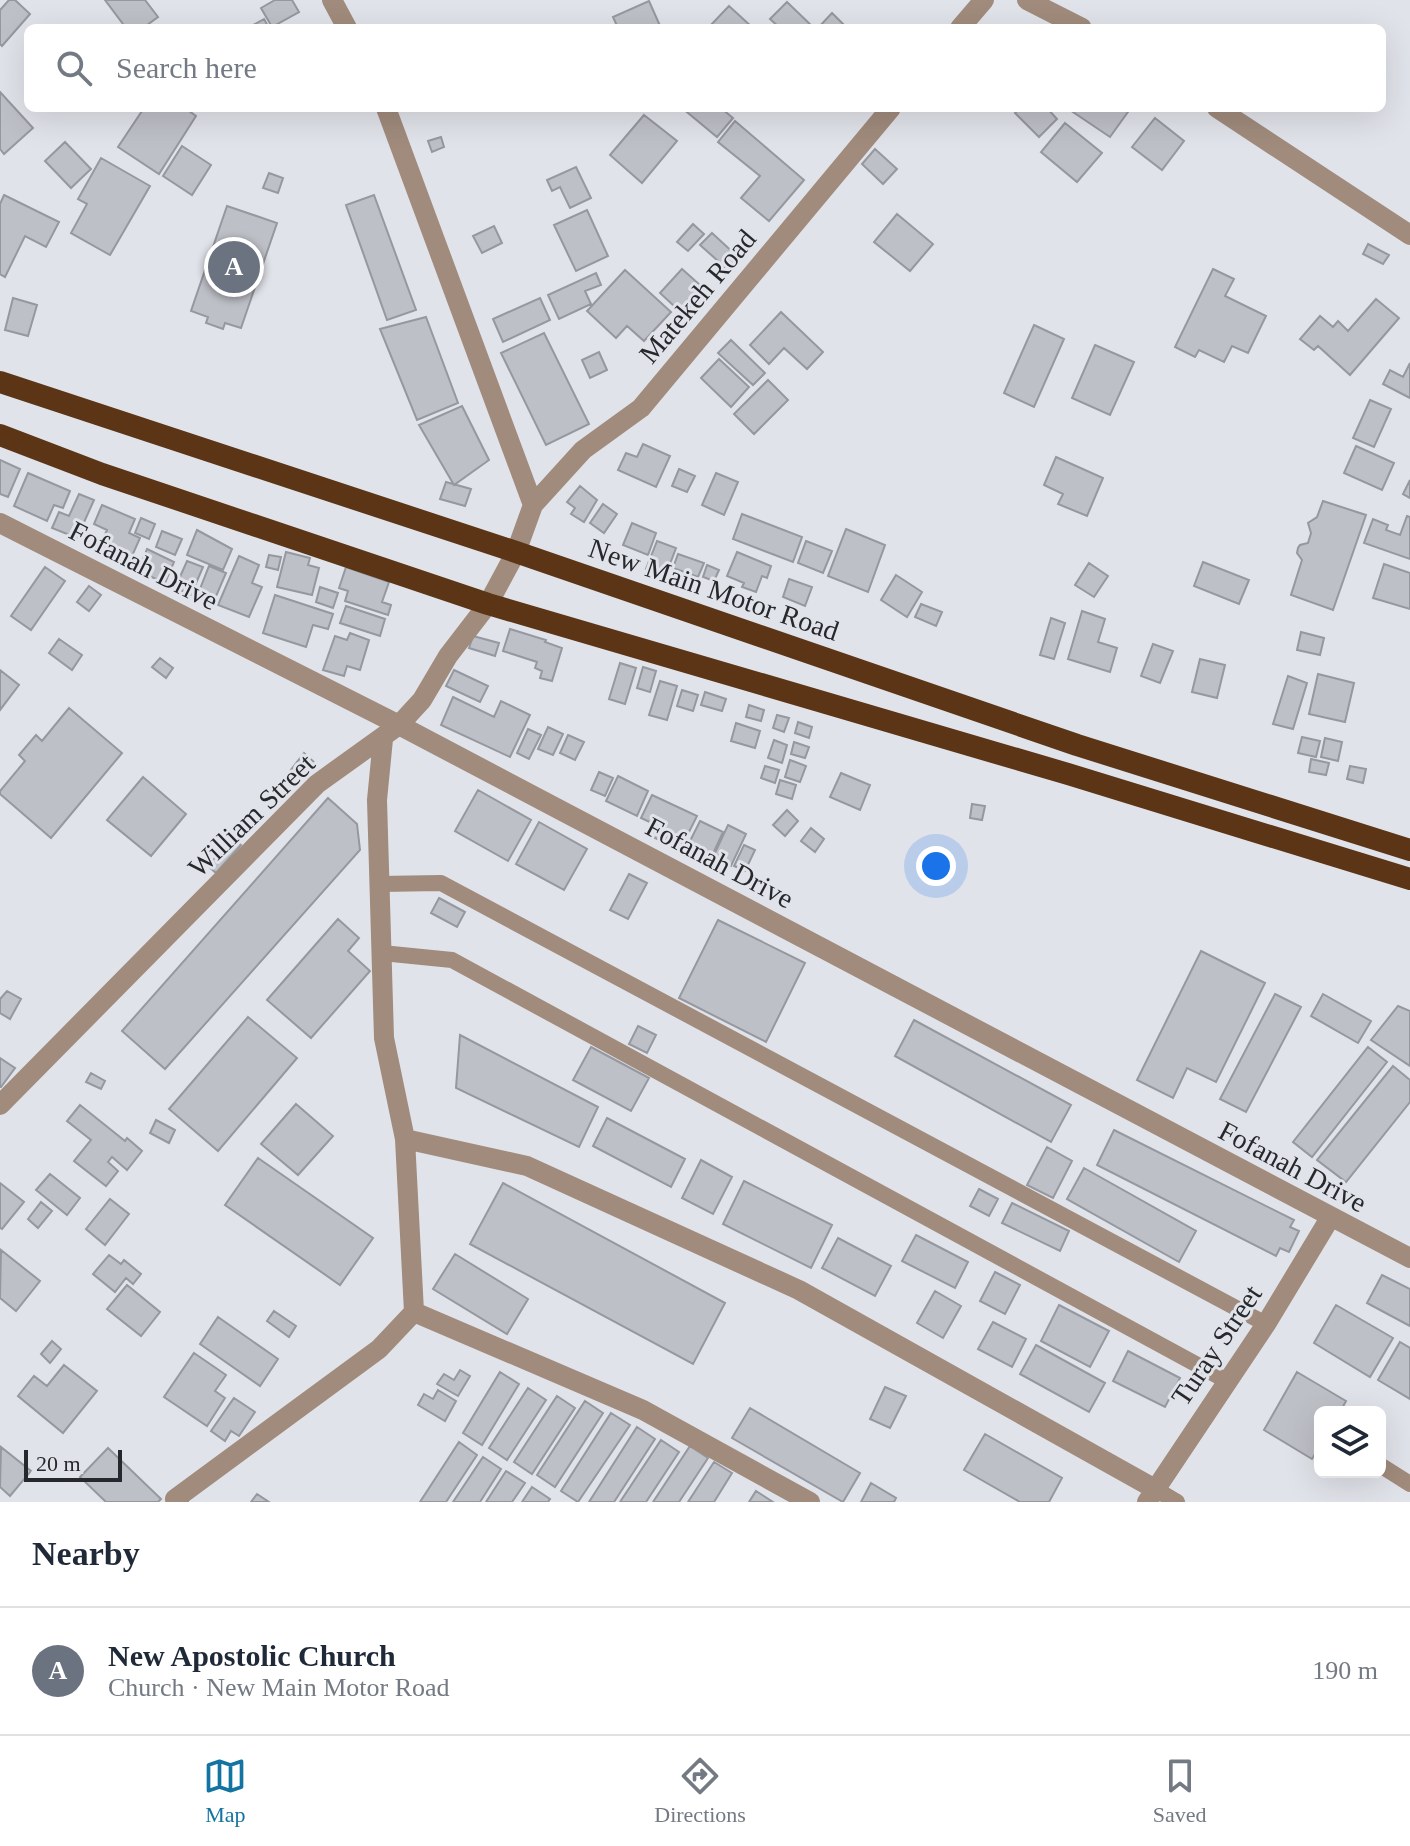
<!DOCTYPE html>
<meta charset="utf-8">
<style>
:root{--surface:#fff;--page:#f6f6f7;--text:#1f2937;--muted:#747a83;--line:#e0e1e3;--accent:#1374a1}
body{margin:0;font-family:"Times New Roman",serif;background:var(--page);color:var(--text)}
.controls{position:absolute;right:24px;bottom:24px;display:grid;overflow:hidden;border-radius:12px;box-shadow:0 8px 32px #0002}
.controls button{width:72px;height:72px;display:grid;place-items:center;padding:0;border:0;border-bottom:2px solid var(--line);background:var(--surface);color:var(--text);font:40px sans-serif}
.scale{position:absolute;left:24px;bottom:20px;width:98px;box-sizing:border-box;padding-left:8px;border:4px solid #27282b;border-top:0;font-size:22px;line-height:28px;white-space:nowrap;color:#27282b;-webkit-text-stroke:6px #e1e3ea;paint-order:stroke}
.you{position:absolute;left:936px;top:866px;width:28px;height:28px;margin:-20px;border:6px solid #fff;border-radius:50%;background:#1a73e8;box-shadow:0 0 0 12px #1a73e833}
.badge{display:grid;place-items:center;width:52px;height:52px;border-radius:50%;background:var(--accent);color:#fff;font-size:26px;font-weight:700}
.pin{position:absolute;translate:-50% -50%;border:4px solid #fff;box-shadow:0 2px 8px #0006}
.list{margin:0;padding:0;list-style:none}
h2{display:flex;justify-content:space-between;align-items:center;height:104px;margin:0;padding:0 32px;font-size:34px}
h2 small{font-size:26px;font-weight:400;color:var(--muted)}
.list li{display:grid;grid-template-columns:52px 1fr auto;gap:24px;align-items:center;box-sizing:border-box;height:128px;padding:0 32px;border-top:2px solid var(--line)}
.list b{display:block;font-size:30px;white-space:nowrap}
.list p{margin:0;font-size:26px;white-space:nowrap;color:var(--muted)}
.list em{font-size:26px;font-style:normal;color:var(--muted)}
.icon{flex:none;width:44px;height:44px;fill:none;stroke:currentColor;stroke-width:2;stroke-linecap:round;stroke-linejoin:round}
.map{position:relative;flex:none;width:1410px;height:1502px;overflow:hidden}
.search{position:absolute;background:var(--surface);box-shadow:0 8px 32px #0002;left:24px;right:24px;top:24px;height:88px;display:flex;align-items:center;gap:20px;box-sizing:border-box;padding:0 28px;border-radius:12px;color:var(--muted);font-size:30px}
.sheet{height:232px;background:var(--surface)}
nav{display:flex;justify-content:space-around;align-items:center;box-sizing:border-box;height:112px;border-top:2px solid var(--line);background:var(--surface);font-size:22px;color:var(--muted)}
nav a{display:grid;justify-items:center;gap:4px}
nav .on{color:var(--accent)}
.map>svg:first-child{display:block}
</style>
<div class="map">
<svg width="1410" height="1502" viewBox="0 0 1410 1502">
<rect width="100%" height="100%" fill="#e1e3ea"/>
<!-- building -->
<path fill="#bec0c7" stroke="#95989e" stroke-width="2" d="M9,0H15L30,14L2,46L0,44V10Z
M105,0H145L158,17L143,28H126Z
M275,0H292L299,12L272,27L261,8Z
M649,1L661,28H618L613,17Z
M787,2L814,28H780L770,19Z
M729,6L753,28H708Z
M832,13L844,25L842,28H818Z
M264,19L269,28H248Z
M0,92L33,128L4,154L0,149Z
M144,108H185L196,116L159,174L118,147Z
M682,108H721L733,118L717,137Z
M1020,108H1047L1057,119L1039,137L1015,113Z
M1067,108H1129L1130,109L1110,137Z
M644,115L677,141L642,183L610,155Z
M1155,118L1184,141L1162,170L1132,147Z
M735,121L804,180L769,221L741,198L760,176L718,142Z
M1065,123L1102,153L1077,182L1041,152Z
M441,137L444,147L432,152L428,141Z
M65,142L91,169L71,188L45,161Z
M182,146L211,165L192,195L163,176Z
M875,149L897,169L883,184L862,164Z
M101,158L150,186L110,255L71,233L87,204L78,199Z
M576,167L591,198L570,208L560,187L552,191L547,180Z
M269,173L283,178L278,193L263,188Z
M4,195L59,222L46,247L25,236L5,277L0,274V204Z
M374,195L416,310L387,320L346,205Z
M227,206L277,223L241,328L225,323L223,329L206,323L208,317L191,311Z
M587,210L608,256L576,271L554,225Z
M897,214L933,244L910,271L874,242Z
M693,224L704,234L688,251L677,242Z
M494,226L502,243L482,253L473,236Z
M712,233L738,257L727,269L700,245Z
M1368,244L1389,255L1383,264L1363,254Z
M682,269L709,293L687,318L660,293Z
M1213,269L1234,279L1225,296L1266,316L1248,353L1232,346L1224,362L1199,350L1195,357L1175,347Z
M625,270L671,312L644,341L627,326L616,338L587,311Z
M596,273L601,285L585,291L591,304L559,319L548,295Z
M13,298L37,305L28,336L5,330Z
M540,298L550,320L503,342L493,319Z
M1376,299L1399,318L1350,375L1318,346L1314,350L1300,339L1320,316L1333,327L1338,321L1348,331Z
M781,312L823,352L807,369L784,348L769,364L750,345Z
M426,317L458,403L417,420L380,329Z
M1034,325L1064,339L1034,407L1004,393Z
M544,333L589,424L546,445L501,353Z
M731,340L765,373L753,385L718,353Z
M1095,345L1134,362L1110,415L1072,398Z
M599,352L607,370L590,378L582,360Z
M719,359L749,387L731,407L701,378Z
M1410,363V398L1383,384L1390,370L1403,377Z
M768,380L788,400L754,434L734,414Z
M1370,400L1391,409L1374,447L1353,438Z
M462,406L489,460L454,485L419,425Z
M643,444L670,456L656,487L618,470L626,453L637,457Z
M1356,446L1394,463L1382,490L1344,473Z
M1056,457L1103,478L1087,516L1058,504L1063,494L1044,485Z
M0,460L20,469L8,497L0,494Z
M679,469L695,476L687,492L672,486Z
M28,473L70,491L63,508L54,505L47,521L14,506Z
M716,473L738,482L724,515L702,505Z
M1410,480V498L1403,494Z
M446,482L471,489L465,506L440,499Z
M580,486L597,500L584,522L571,514L575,508L567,502Z
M79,494L94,500L77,538L52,528L59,512L69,516Z
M1323,501L1366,515L1333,610L1291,595L1302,560L1297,553L1298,548L1300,545L1308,543L1311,533L1308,523L1317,517Z
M603,504L617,514L604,533L590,523Z
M102,505L135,519L129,533L140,538L128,565L97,552L107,530L94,524Z
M742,514L802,537L793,562L733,539Z
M1407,516L1410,517V559L1364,543L1373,519L1388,525L1386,530L1400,535Z
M141,518L155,524L149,539L135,533Z
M632,523L656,533L648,555L623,545Z
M846,529L885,545L868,592L828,576Z
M197,530L232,549L223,570L187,555Z
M162,531L182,539L175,555L156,547Z
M657,541L676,548L665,577L646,569Z
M806,541L832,551L823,573L798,563Z
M147,549L174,562L165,583L138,571Z
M286,552L310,558L308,565L319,568L312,595L277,587Z
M737,552L771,566L767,578L762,576L756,592L742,587L744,583L727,576Z
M678,554L704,563L698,577L673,568Z
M269,555L281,557L278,570L266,567Z
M239,556L259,565L252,583L262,587L249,617L218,605Z
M187,561L203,567L191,595L175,588Z
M1203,562L1249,580L1239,604L1194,586Z
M1089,563L1108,576L1094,597L1075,585Z
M1384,564L1410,573V609L1373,598Z
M707,565L719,570L714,581L703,577Z
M209,566L226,573L214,601L198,594Z
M45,567L65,581L31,630L11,616Z
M346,567L389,582L382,602L391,605L388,615L345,601L348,591L339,588Z
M896,575L922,592L907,617L881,600Z
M789,579L812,587L805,606L783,597Z
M89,586L101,595L89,611L77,602Z
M320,587L338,593L333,608L316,602Z
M275,595L333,614L328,629L313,625L306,647L263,633Z
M921,604L942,612L936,626L915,617Z
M346,606L385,619L380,636L340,623Z
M1082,611L1105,619L1098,642L1117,648L1110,672L1068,659Z
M1051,618L1065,623L1054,659L1040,655Z
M510,629L546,640L545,642L562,648L552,681L540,678L542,671L535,668L537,662L503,651Z
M1301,632L1324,638L1320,655L1297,650Z
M350,633L369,640L360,670L347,666L344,676L323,670L335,636L347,640Z
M473,636L499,643L495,656L469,648Z
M59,639L82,655L72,670L49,653Z
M1153,644L1173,651L1160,683L1141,676Z
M160,658L173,668L166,678L152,667Z
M1200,659L1225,665L1217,698L1192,692Z
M620,663L636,668L625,704L609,699Z
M643,667L656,671L650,692L637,688Z
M0,670L19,685L0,710Z
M454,670L488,686L480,702L446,686Z
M1318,674L1354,683L1345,722L1309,714Z
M1288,676L1307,683L1293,729L1273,724Z
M660,681L677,686L667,720L649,715Z
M682,690L698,695L693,711L677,706Z
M705,692L726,699L722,711L701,705Z
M453,697L494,717L501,701L530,715L510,757L441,725Z
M749,705L764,710L761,721L746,717Z
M69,708L122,753L51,838L0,794V791L25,761L19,755L36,735L42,741Z
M777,715L789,718L784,732L773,728Z
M798,722L812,727L809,738L795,733Z
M736,723L760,731L755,748L731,741Z
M548,727L563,734L553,755L538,749Z
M528,729L541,735L529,759L517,753Z
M568,735L584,742L575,760L560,753Z
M1302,737L1320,741L1316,757L1298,753Z
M1325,738L1342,742L1338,761L1321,757Z
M774,740L787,745L782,763L768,758Z
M794,742L809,747L805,758L791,754Z
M304,753L315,763L301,780L290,771Z
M1311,759L1329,763L1326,775L1309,772Z
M790,760L806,766L800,782L785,777Z
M765,766L779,770L775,783L761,778Z
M1350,766L1366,769L1363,783L1347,779Z
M599,772L613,778L605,796L591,790Z
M841,773L870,785L860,810L830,797Z
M618,776L648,791L637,816L606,801Z
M143,777L186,814L151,856L107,820Z
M780,780L796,785L792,799L776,794Z
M478,790L531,820L508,861L455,831Z
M652,795L697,816L683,844L668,837L665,843L649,835L654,824L641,818Z
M328,798L357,824L360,850L165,1069L122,1031Z
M972,804L985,806L982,820L970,818Z
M787,810L798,821L785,836L773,825Z
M700,821L723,832L712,856L688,845Z
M539,822L587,849L564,890L516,864Z
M728,825L746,834L731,866L713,857Z
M811,828L824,839L815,852L801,841Z
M233,838L241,845L216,873L208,866Z
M744,845L755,850L745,871L734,866Z
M629,874L647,883L628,919L610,910Z
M439,898L465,912L457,927L431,913Z
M338,919L359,938L348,951L370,971L311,1038L267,1000Z
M718,920L805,963L766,1042L679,998Z
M1201,951L1265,983L1216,1082L1187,1068L1173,1098L1137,1080Z
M7,991L21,999L10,1019L0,1013V999Z
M1275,994L1301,1007L1246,1112L1220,1099Z
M1323,994L1371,1021L1358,1043L1311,1016Z
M1398,1006L1410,1011V1066L1371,1040Z
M248,1017L297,1058L218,1151L169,1109Z
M914,1020L1071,1105L1051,1142L895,1056Z
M638,1026L656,1035L647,1053L629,1044Z
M460,1035L598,1107L579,1147L456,1088Z
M591,1047L649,1078L631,1111L573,1080Z
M1368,1047L1387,1062L1312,1157L1293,1142Z
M0,1058L15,1068L1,1087H0Z
M1393,1066L1410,1080V1102L1346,1182L1317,1160Z
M91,1073L105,1081L101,1089L86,1082Z
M296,1104L333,1136L298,1175L261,1144Z
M80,1105L125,1141L127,1138L142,1151L127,1170L112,1157L108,1162L118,1171L106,1186L74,1161L91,1140L67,1121Z
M607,1118L685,1159L671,1187L593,1146Z
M156,1120L175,1130L169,1143L150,1133Z
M1114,1130L1294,1220L1290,1227L1299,1231L1289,1252L1280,1248L1276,1256L1097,1165Z
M1047,1147L1072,1161L1053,1198L1027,1185Z
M258,1158L373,1238L340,1285L225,1205Z
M701,1160L732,1177L713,1214L682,1198Z
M1084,1168L1196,1231L1179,1262L1067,1199Z
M50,1174L80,1198L67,1215L36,1190Z
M744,1181L832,1225L811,1268L723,1224Z
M0,1183L24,1202L2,1229L0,1228Z
M503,1183L725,1303L693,1364L470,1244Z
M979,1189L998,1199L989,1216L970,1206Z
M110,1199L129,1214L105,1245L86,1229Z
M41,1202L52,1211L38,1228L28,1219Z
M1012,1203L1069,1231L1060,1251L1002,1223Z
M916,1235L968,1262L955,1288L902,1261Z
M838,1238L891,1266L875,1296L822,1268Z
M1,1250L40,1281L16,1311L0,1298Z
M455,1254L528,1299L507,1334L433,1289Z
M109,1255L121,1264L124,1260L141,1274L133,1284L126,1278L115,1292L93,1274Z
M995,1272L1020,1285L1005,1314L980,1301Z
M1382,1275L1410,1289V1326L1367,1303Z
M127,1285L160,1312L141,1336L107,1309Z
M935,1291L961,1306L943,1338L917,1323Z
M1059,1305L1109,1331L1090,1367L1041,1341Z
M1336,1305L1393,1338L1370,1377L1314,1343Z
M274,1311L296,1326L289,1337L267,1321Z
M218,1317L278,1359L260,1386L200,1344Z
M993,1322L1026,1339L1012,1367L978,1349Z
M52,1341L61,1349L50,1363L41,1354Z
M1400,1342L1410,1348V1399L1378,1380Z
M1036,1345L1105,1383L1089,1412L1020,1374Z
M1128,1351L1180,1378L1165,1407L1113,1381Z
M194,1353L226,1375L215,1391L225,1398L207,1426L164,1397Z
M64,1365L97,1391L63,1433L18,1396L34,1376L47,1386Z
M460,1370L470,1376L458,1396L437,1384L444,1374L454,1380Z
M500,1372L519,1384L482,1445L463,1433Z
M1297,1372L1346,1401L1340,1412H1320V1446L1312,1459L1264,1430Z
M885,1387L906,1396L890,1428L870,1419Z
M528,1388L546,1400L507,1460L489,1448Z
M438,1390L456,1401L445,1421L418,1405L424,1394L433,1399Z
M557,1396L575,1408L532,1474L514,1462Z
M234,1398L255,1412L239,1436L231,1431L225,1441L211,1431Z
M585,1401L603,1413L555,1487L537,1475Z
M750,1408L860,1473L843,1502L732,1438Z
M611,1413L630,1425L578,1502L561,1491Z
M637,1427L655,1439L614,1502H589Z
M985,1434L1062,1478L1049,1502H1020L964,1470Z
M661,1440L679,1452L646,1502H620Z
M459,1442L477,1455L446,1502H420Z
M690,1446L708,1458L679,1502H653Z
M1,1447L31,1471L10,1496L0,1487Z
M108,1448L161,1499L158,1502H106L80,1477Z
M483,1457L501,1469L480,1502H453Z
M714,1462L732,1473L714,1502H688Z
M506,1471L525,1483L512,1502H486Z
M871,1483L896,1498L894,1502H861Z
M532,1487L550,1499L548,1502H522Z
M756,1491L773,1502H749Z
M257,1494L269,1502H251Z"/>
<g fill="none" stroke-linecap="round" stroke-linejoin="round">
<!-- service -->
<path stroke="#a08b7c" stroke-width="16" d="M379,884L441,883L1266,1324
M382,953L452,960L1227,1381
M1380,1465L1410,1484
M1155,1489L1177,1502"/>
<!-- minor -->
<path stroke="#a08b7c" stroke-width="20" d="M0,1105L317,784L399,725L422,700L448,656L488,604
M405,1139L527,1166L799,1290L1155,1489
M414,1312L643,1410L810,1502
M179,1502L175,1499L379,1349L414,1312L405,1139L384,1038L377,800L383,739
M1147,1502L1266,1324L1330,1218"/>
<!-- tertiary -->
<path stroke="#a08b7c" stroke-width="20" d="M332,0L347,28
M1027,0L1082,28
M960,28L984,0
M386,108L533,505
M1217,108L1410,235
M0,523L399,725L1410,1258
M488,604L516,552L533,505L583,450L641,408L891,108"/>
<!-- trunk -->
<path stroke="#5b3516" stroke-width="22" d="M0,382L516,552L1077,745L1410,850
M0,435L102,474L488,604L1068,774L1410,879"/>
</g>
<g text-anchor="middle" stroke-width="6" stroke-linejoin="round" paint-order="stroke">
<!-- street labels -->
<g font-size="28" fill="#27282b" stroke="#e1e3ea">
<text transform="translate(697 296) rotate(-50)" y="10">Matekeh Road</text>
<text transform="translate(144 565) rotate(27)" y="10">Fofanah Drive</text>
<text transform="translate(714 589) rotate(19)" y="10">New Main Motor Road</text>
<text transform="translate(251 815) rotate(-44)" y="10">William Street</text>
<text transform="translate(720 862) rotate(28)" y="10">Fofanah Drive</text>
<text transform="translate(1293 1166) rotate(28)" y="10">Fofanah Drive</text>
<text transform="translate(1216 1345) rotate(-56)" y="10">Turay Street</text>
</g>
</g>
</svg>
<div class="controls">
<button><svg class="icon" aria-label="layers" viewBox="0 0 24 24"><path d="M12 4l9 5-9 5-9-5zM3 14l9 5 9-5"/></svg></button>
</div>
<div class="scale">20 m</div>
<div class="you"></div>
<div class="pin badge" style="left:234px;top:267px;background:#6b7280">A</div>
<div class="search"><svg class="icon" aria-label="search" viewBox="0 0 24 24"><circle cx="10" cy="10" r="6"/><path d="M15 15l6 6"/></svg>Search here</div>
</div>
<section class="sheet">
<h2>Nearby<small></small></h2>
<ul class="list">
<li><span class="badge" style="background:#6b7280">A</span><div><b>New Apostolic Church</b><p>Church · New Main Motor Road</p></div><em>190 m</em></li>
</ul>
</section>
<nav>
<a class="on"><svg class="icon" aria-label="map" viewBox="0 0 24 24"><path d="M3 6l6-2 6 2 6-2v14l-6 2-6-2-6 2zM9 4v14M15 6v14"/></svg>Map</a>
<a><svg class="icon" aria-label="directions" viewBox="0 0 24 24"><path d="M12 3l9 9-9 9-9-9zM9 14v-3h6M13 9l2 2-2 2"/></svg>Directions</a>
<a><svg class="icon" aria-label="saved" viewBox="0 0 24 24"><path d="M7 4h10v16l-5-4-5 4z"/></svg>Saved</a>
</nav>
